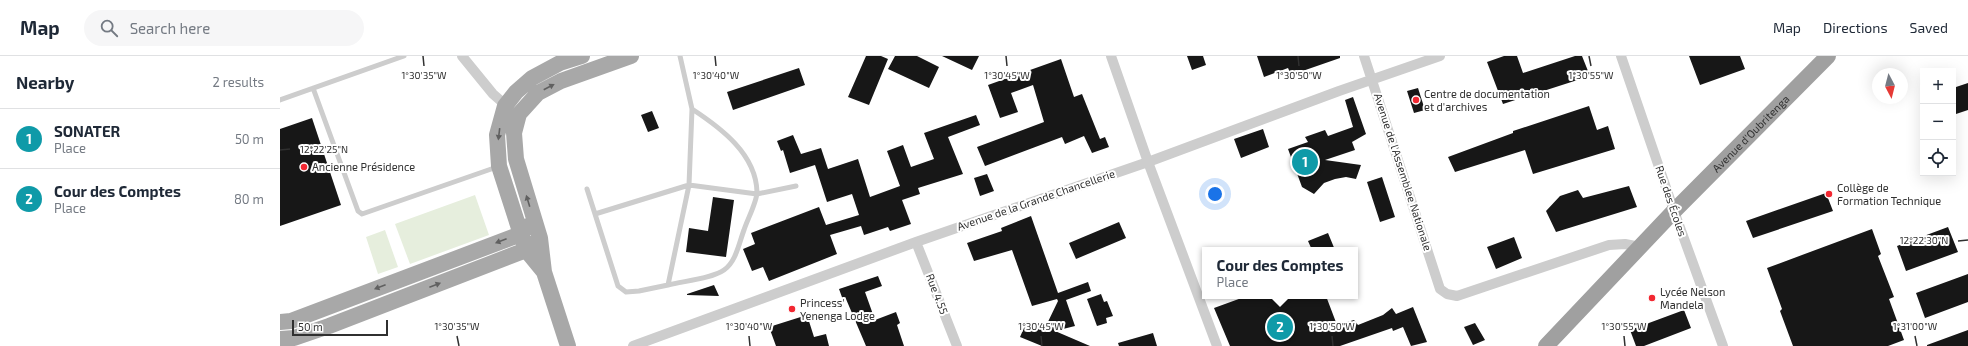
<!DOCTYPE html>
<meta charset="utf-8">
<style>
:root{--surface:#fff;--page:#f6f6f7;--text:#1f2937;--muted:#747a83;--line:#e0e1e3;--accent:#d93025}
body{margin:0;font-family:"Exo 2",sans-serif;background:var(--page);color:var(--text)}
.controls{position:absolute;right:12px;top:12px;display:grid;overflow:hidden;border-radius:0px;box-shadow:0 4px 16px #0002}
.controls button{width:36px;height:36px;display:grid;place-items:center;padding:0;border:0;border-bottom:1px solid var(--line);background:var(--surface);color:var(--text);font:20px sans-serif}
.compass{position:absolute;left:1592px;top:12px;width:36px;height:36px;border-radius:50%;background:var(--surface);box-shadow:0 4px 16px #0002;rotate:173deg}
.scale{position:absolute;left:12px;bottom:10px;width:96px;box-sizing:border-box;padding-left:4px;border:2px solid #303030;border-top:0;font-size:11px;line-height:14px;white-space:nowrap;color:#303030;-webkit-text-stroke:3px #fff;paint-order:stroke}
.you{position:absolute;left:935px;top:138px;width:14px;height:14px;margin:-10px;border:3px solid #fff;border-radius:50%;background:#1a73e8;box-shadow:0 0 0 6px #1a73e833}
.badge{display:grid;place-items:center;width:26px;height:26px;border-radius:50%;background:var(--accent);color:#fff;font-size:13px;font-weight:700}
.pin{position:absolute;translate:-50% -50%;border:2px solid #fff;box-shadow:0 1px 4px #0006}
.popup{position:absolute;left:922px;top:191px;width:156px;height:52px;box-sizing:border-box;display:grid;place-content:center;border-radius:0px;background:var(--surface);filter:drop-shadow(0 1px 3px #0005);font-size:13px;white-space:nowrap;color:var(--muted)}
.popup b{font-size:15px;color:var(--text)}
.popup::after{content:'';position:absolute;left:50%;top:100%;margin-left:-8px;border:8px solid transparent;border-top-color:var(--surface)}
.list{margin:0;padding:0;list-style:none}
h2{display:flex;justify-content:space-between;align-items:center;height:52px;margin:0;padding:0 16px;font-size:17px}
h2 small{font-size:13px;font-weight:400;color:var(--muted)}
.list li{display:grid;grid-template-columns:26px 1fr auto;gap:12px;align-items:center;box-sizing:border-box;height:60px;padding:0 16px;border-top:1px solid var(--line)}
.list b{display:block;font-size:15px;white-space:nowrap}
.list p{margin:0;font-size:13px;white-space:nowrap;color:var(--muted)}
.list em{font-size:13px;font-style:normal;color:var(--muted)}
.icon{flex:none;width:22px;height:22px;fill:none;stroke:currentColor;stroke-width:2;stroke-linecap:round;stroke-linejoin:round}
.map{position:relative;flex:none;width:1688px;height:290px;overflow:hidden}
header{display:flex;align-items:center;gap:24px;box-sizing:border-box;height:56px;padding:0 20px;background:var(--surface);border-bottom:1px solid var(--line)}
header strong{font-size:19px}
nav{display:flex;gap:22px;margin-inline-start:auto;font-size:14px}
.search{width:280px;height:36px;background:var(--page);display:flex;align-items:center;gap:10px;box-sizing:border-box;padding:0 14px;border-radius:22px;color:var(--muted);font-size:15px}
main{display:flex}
aside{flex:1;background:var(--surface)}
.map>svg:first-child{display:block}
</style>
<header>
<strong>Map</strong>
<div class="search"><svg class="icon" aria-label="search" viewBox="0 0 24 24"><circle cx="10" cy="10" r="6"/><path d="M15 15l6 6"/></svg>Search here</div>
<nav><a>Map</a><a>Directions</a><a>Saved</a></nav>
</header>
<main>
<aside>
<h2>Nearby<small>2 results</small></h2>
<ul class="list">
<li><span class="badge" style="background:#0f9aa8">1</span><div><b>SONATER</b><p>Place</p></div><em>50 m</em></li>
<li><span class="badge" style="background:#0f9aa8">2</span><div><b>Cour des Comptes</b><p>Place</p></div><em>80 m</em></li>
</ul>
</aside>
<div class="map">
<svg width="1688" height="290" viewBox="0 0 1688 290">
<rect width="100%" height="100%" fill="#fff"/>
<!-- green -->
<path fill="#e6eedd" d="M195,139L209,179L130,208L115,168Z
M105,174L118,211L98,218L86,181Z"/>
<!-- building -->
<path fill="#171717" d="M586,0H601L608,3L589,49L568,41Z
M615,0H637L659,11L649,32L608,13Z
M662,0H699L692,14Z
M907,0H923L926,9L912,14Z
M977,0H1060V2L1011,19L1008,12L984,21Z
M1224,0H1237L1243,17L1295,0H1302L1310,20L1223,48L1207,6Z
M1409,0H1460L1465,13L1420,29Z
M781,3L794,41L802,38L820,83L825,81L829,91L812,97L804,80L785,88L782,81L705,110L697,91L764,66L753,29L731,37L738,56L720,62L708,29Z
M519,12L525,29L453,54L447,36Z
M1688,27V54L1673,59V32Z
M1138,32L1145,54L1134,57L1127,35Z
M1073,41L1086,78L1072,86L1075,94L1045,104L1081,109L1076,123L1066,121L1055,123L1044,127L1034,138L1022,131L1008,93L1028,86L1025,81L1045,74L1048,80L1073,71L1065,44Z
M1309,50L1317,74L1328,70L1335,93L1253,118L1245,94L1175,116L1168,101L1233,77V75Z
M372,55L379,72L368,76L361,59Z
M696,59L700,69L668,81L683,118L638,132L640,138L622,144L631,168L610,175L608,171L584,179L581,170L550,179L557,198L489,225L483,211L472,215L463,193L475,188L471,177L539,151L546,169L579,159L572,138L547,146L535,109L510,117L503,94L501,95L497,85L513,79L521,98L541,92L548,113L578,103L590,141L620,130L607,95L623,89L631,111L654,103L644,77Z
M32,62L61,149L0,170V73Z
M983,73L989,91L961,102L954,83Z
M707,118L714,135L700,140L694,122Z
M1102,121L1115,161L1100,166L1087,126Z
M1349,130L1357,151L1276,176L1266,155L1280,140L1298,134L1303,142Z
M1546,137L1553,155L1473,182L1466,165Z
M433,141L454,144L446,201L406,196L409,172L428,175Z
M751,160L778,237L808,226L811,235L786,244L795,270L775,275L810,290H762L740,281L747,265L765,272L778,245L777,243L752,250L732,194L694,205L687,187L722,175L721,172Z
M839,166L846,182L796,203L789,187Z
M1668,171L1678,196L1626,215L1617,190Z
M1592,173L1601,198L1598,200L1614,241L1609,243L1624,284L1608,290H1513L1500,255L1502,253L1487,212Z
M1048,177L1055,194H1032L1028,185Z
M1234,181L1242,202L1216,213L1207,191Z
M1688,218V246L1645,262L1636,237Z
M598,220L602,230L585,236L595,264L616,256L620,267L617,269L624,290H586L566,243L563,244L559,233Z
M434,229L439,240L407,239V238Z
M821,238L824,246L827,245L833,260L826,262L827,267L817,270L807,243Z
M967,240H1046L1057,269L1074,264L1078,269L1103,259L1112,252L1116,258L1133,251L1147,286L1131,290L1123,271L1113,275L1112,272L1060,290H950L934,252Z
M1404,254L1411,272L1364,290H1356L1350,274Z
M527,259L534,281L546,278L549,290H496L489,271Z
M1195,267L1205,284L1193,289L1184,271Z
M1688,274V290H1647V289Z
M873,277L877,290H839L838,287Z"/>
<g fill="none" stroke-linecap="round" stroke-linejoin="round">
<!-- service -->
<path stroke="#cdcdcd" stroke-width="5" d="M33,32L78,155L82,158L217,111
M0,44L124,0
M307,133L338,230L346,236L359,235L388,229L409,129L412,53L400,0
M315,158L409,129L477,138L516,130
M388,229C403,225 431,223 444,214C456,206 459,187 464,174C467,164 477,146 477,136C476,98 441,72 412,53"/>
<!-- minor -->
<path stroke="#cdcdcd" stroke-width="10" d="M182,0L213,38L229,52
M831,0L868,106L937,290
M1084,0L1160,233L1167,238L1177,240L1329,189L1345,188L1360,191
M1341,0L1394,155L1443,290
M636,186L677,290
M353,290L636,186L868,106L1059,35L1160,0"/>
<!-- primary -->
<path stroke="#a8a8a8" stroke-width="16" d="M264,216L260,182L236,103L234,77L239,58L258,37L281,25L351,0
M0,266L11,265L241,178L248,170
M0,283L14,282L49,270L246,194L254,187
M288,290L264,216L246,194L219,110L217,79L225,50L236,36L252,22L280,7L302,0"/>
<!-- trunk -->
<path stroke="#a0a0a0" stroke-width="16" id="s1" d="M1266,290L1394,155L1548,0"/>
</g>
<!-- one-way arrows -->
<defs><path id="oneway-solid" d="M-6-.8H1V-3.2L6.5 0L1 3.2V.8H-6Z"/></defs>
<g fill="#606060">
<use href="#oneway-solid" transform="translate(269 31) rotate(-28)"/>
<use href="#oneway-solid" transform="translate(219 78) rotate(97)"/>
<use href="#oneway-solid" transform="translate(248 145) rotate(-107)"/>
<use href="#oneway-solid" transform="translate(221 185) rotate(159)"/>
<use href="#oneway-solid" transform="translate(155 229) rotate(-21)"/>
<use href="#oneway-solid" transform="translate(100 231) rotate(159)"/>
</g>
<!-- ticks -->
<path fill="none" stroke="#303030" stroke-width="1.5" d="M143,0L144,10M435,0L436,10M726,0L727,10M1018,0L1019,10M1309,0L1311,10M0,94L10,93M1678,185L1688,184M177,280L179,290M469,280L470,290M761,280L762,290M1052,280L1053,290M1344,280L1345,290M1635,280L1637,290"/>
<!-- markers -->
<g fill="#f22731" stroke="#fff" stroke-width="1.5">
<circle cx="1136" cy="44" r="4"/>
<circle cx="24" cy="111" r="4"/>
<circle cx="1549" cy="138" r="4"/>
<circle cx="1372" cy="242" r="4"/>
<circle cx="512" cy="253" r="4"/>
</g>
<g text-anchor="middle" stroke-width="4" stroke-linejoin="round" paint-order="stroke">
<!-- poi labels -->
<g font-size="11" fill="#303030" stroke="#fff" text-anchor="start">
<text x="1144" y="42">Centre de documentation<tspan x="1144" dy="13">et d'archives</tspan></text>
<text x="32" y="115">Ancienne Présidence</text>
<text x="1557" y="136">Collège de<tspan x="1557" dy="13">Formation Technique</tspan></text>
<text x="1380" y="240">Lycée Nelson<tspan x="1380" dy="13">Mandela</tspan></text>
<text x="520" y="251">Princess'<tspan x="520" dy="13">Yenenga Lodge</tspan></text>
</g>
<!-- street labels -->
<g font-size="11" fill="#303030" stroke="#fff">
<text dy="4" stroke="none"><textPath href="#s1" startOffset="295">Avenue d'Oubritenga</textPath></text>
<text transform="translate(1123 116) rotate(72)" y="4">Avenue de l'Assemblee Nationale</text>
<text transform="translate(756 144) rotate(-19)" y="4">Avenue de la Grande Chancellerie</text>
<text transform="translate(1391 145) rotate(71)" y="4">Rue des Écoles</text>
<text transform="translate(657 238) rotate(69)" y="4">Rue 4.55</text>
</g>
</g>
<g font-size="10" text-anchor="middle" fill="#303030" stroke="#fff" stroke-width="4" stroke-linejoin="round" paint-order="stroke">
<text x="1311" y="23">1°30'55"W</text>
<text x="144" y="23">1°30'35"W</text>
<text x="436" y="23">1°30'40"W</text>
<text x="727" y="23">1°30'45"W</text>
<text x="1019" y="23">1°30'50"W</text>
<text x="44" y="97">12°22'25"N</text>
<text x="1644" y="188">12°22'30"N</text>
<text x="177" y="274">1°30'35"W</text>
<text x="469" y="274">1°30'40"W</text>
<text x="761" y="274">1°30'45"W</text>
<text x="1052" y="274">1°30'50"W</text>
<text x="1344" y="274">1°30'55"W</text>
<text x="1635" y="274">1°31'00"W</text>
</g>
</svg>
<div class="controls">
<button>+</button>
<button>−</button>
<button><svg class="icon" aria-label="locate" viewBox="0 0 24 24"><circle cx="12" cy="12" r="6"/><path d="M12 2v4M12 18v4M2 12h4M18 12h4"/></svg></button>
</div>
<svg class="compass" viewBox="-18 -18 36 36"><path d="M0-13l5 13h-10z" fill="#e53935"/><path d="M0 13l5-13h-10z" fill="#747a83"/></svg>
<div class="scale">50 m</div>
<div class="you"></div>
<div class="pin badge" style="left:1025px;top:106px;background:#0f9aa8">1</div>
<div class="pin badge" style="left:1000px;top:271px;background:#0f9aa8">2</div>
<div class="popup"><b>Cour des Comptes</b>Place</div>
</div>
</main>
